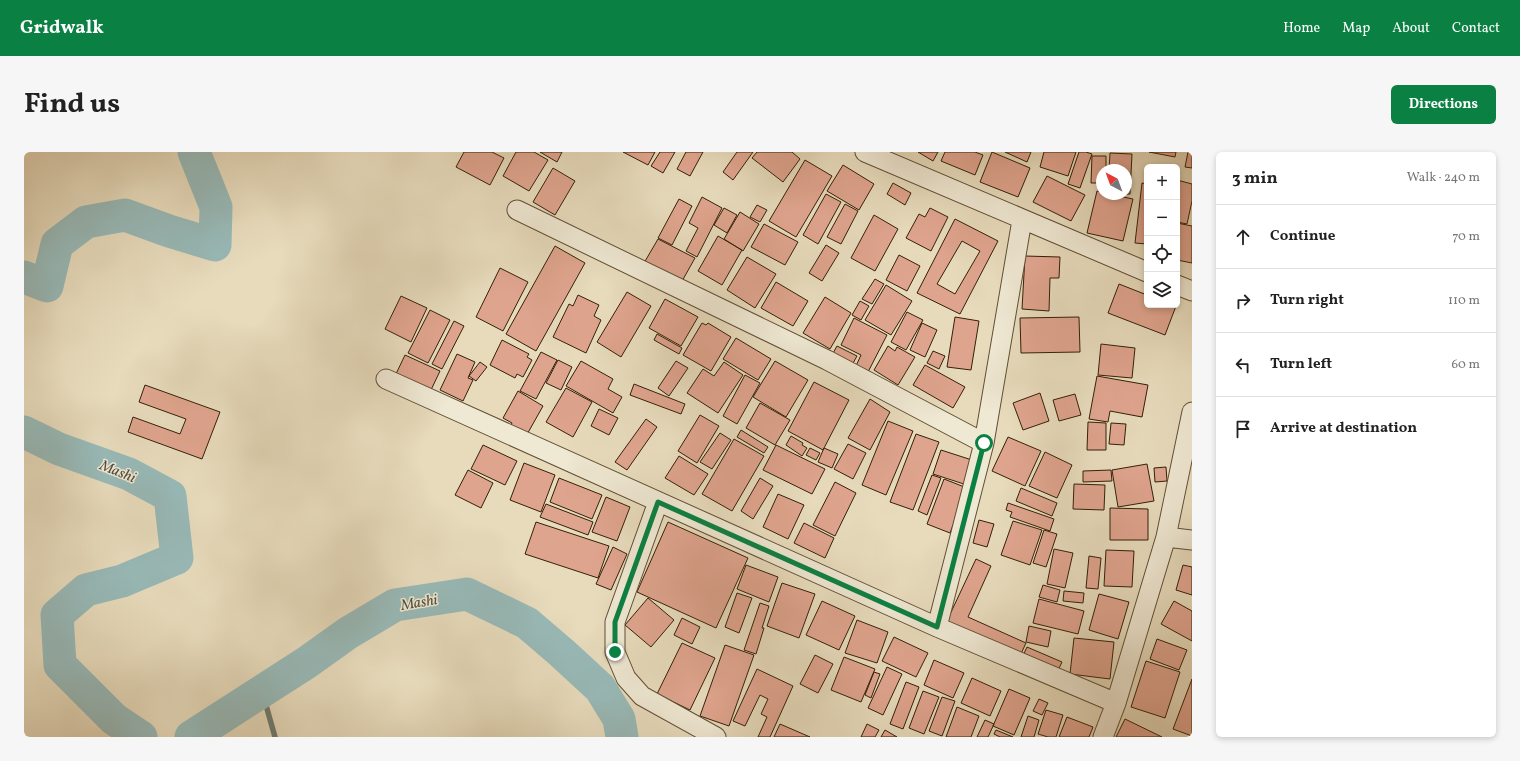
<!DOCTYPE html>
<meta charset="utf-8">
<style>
:root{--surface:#fff;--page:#f6f6f6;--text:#222;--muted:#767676;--line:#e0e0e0;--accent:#0b8043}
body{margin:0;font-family:Vollkorn,serif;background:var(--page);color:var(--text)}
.controls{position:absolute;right:12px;top:12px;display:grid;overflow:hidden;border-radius:6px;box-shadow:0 2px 6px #0003}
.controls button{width:36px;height:36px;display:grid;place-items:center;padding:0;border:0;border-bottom:1px solid var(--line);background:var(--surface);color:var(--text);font:20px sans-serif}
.compass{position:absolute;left:1072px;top:12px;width:36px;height:36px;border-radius:50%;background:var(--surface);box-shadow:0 2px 6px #0003;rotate:319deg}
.stop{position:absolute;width:12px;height:12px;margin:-9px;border:3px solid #0b8043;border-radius:50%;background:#fff}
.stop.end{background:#0b8043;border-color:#fff;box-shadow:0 1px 4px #0008}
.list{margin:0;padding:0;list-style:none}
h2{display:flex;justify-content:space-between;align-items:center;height:52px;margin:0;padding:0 16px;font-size:17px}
h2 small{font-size:13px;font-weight:400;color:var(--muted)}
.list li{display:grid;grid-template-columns:26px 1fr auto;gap:12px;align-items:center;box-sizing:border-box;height:64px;padding:0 16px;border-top:1px solid var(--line)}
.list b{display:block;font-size:15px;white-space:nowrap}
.list em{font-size:13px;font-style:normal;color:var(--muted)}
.icon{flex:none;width:22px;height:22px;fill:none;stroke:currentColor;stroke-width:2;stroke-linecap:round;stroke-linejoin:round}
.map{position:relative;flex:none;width:1168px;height:585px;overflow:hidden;border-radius:6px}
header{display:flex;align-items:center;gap:24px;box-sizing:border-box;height:56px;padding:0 20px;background:var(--accent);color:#fff}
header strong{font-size:19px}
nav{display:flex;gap:22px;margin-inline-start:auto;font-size:14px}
.intro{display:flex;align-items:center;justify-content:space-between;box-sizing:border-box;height:96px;padding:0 24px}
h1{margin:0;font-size:28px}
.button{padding:10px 18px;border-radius:6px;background:var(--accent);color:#fff;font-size:14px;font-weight:700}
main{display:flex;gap:24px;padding:0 24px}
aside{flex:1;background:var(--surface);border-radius:6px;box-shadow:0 2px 6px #0003}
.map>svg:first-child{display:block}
</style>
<header>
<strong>Gridwalk</strong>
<nav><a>Home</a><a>Map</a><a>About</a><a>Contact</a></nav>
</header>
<div class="intro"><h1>Find us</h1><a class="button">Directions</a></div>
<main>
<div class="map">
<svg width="1168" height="585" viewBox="0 0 1168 585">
<rect width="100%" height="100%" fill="#e7dbbc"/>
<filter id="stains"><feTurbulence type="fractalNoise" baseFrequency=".005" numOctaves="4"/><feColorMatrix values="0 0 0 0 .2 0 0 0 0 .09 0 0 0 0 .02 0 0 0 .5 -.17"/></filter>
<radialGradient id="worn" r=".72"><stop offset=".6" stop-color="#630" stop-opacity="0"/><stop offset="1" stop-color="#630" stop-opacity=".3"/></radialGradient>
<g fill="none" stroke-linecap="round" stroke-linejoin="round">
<!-- stream -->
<path stroke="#707c71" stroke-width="5.5" d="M238,539L251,585"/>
<!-- river -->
<path stroke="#98b9b7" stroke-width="33" d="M0,125L23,134L33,92L62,70L101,63L145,79L191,93L192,55L170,0
M0,280L35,297L105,322L146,344L153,406L98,429L62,438L33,463L36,513L90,567L117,585
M167,585L282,511L324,481L371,453L443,442L503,471L538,501L576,536L595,567L598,585"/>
</g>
<!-- building -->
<path fill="#dfa48e" stroke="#332008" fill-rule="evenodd" d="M440,0H468L480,6L466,33L432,15Z
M492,0H510L524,8L505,39L479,24Z
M516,0H538L533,10Z
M599,0H631L624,13Z
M636,0H651L639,21L627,14Z
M662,0H679L666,24L653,17Z
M713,0H729L709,28L699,20Z
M733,0H768L776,7L759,30L728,6Z
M894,0H914L909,9Z
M921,0H951L959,3L951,23L917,9Z
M968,0L1006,16L994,45L956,30Z
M981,0H1007L1003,10Z
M1020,0H1052L1044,24L1016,15Z
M1055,0H1062L1068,2L1056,36L1044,32Z
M1125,0H1152L1151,5Z
M1164,0H1168V16L1161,15Z
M1086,1L1108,2L1106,42H1102V18H1085Z
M1068,4H1082V18H1078V31H1067Z
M781,8L808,24L772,85L745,69Z
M819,13L850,32L835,58L803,39Z
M529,16L551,29L531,63L509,50Z
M1023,24L1061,43L1047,69L1009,50Z
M1153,28L1168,32V49L1163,72L1153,70Z
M869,31L887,41L881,53L863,42Z
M1118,31L1123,32V92L1111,91Z
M1073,39L1078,40V42H1085L1109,47L1099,89L1063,81Z
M802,42L817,50L794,92L779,83Z
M678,45L698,56L673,105L662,99L674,76L665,71Z
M655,47L668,54L648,93L634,86Z
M821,52L834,59L817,92L803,85Z
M733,53L743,58L736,70L726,65Z
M700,56L713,63L703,81L690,73Z
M906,56L924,65L907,99L882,86L895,62L901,65Z
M716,60L735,72L719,99L700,87Z
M850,63L874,77L851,119L827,106Z
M931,67L974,89L936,162L893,141ZM938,89L956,99L931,142L913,132Z
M1153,71L1168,74V111L1153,108Z
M740,72L774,90L761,113L727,95Z
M694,84L718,98L698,133L674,119Z
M634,87L671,106L657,131L620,111Z
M802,93L815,101L798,129L785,121Z
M531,94L561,111L512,199L482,182Z
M875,103L896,114L883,139L862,128Z
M1001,104L1036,105L1035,126H1026L1025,159L998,157Z
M723,105L752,122L731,156L703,138Z
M476,116L504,130L479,179L452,165Z
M851,127L860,132L848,152L838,147Z
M752,130L784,149L769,174L737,156Z
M1095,132L1123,143V153H1149L1152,154L1141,183L1084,161Z
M862,133L888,149L867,183L841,168Z
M603,140L627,154L597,205L573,190Z
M554,143L575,153L570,164L577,168L562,201L529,185L545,152L549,154Z
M377,144L403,156L387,190L361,177Z
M801,145L827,161L806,197L779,181Z
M641,147L674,165L657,194L625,176Z
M836,149L845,154L837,168L828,163Z
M406,158L426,168L404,211L384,201Z
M883,160L899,168L882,198L867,190Z
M931,165L955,169L947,218L923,215Z
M1055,165L1056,200L997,201L996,166Z
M830,166L863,183L844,220L832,214L837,203L817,193Z
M430,169L440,174L418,217L408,212Z
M678,171L682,173L684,171L707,185L687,219L659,203Z
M898,171L913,178L901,205L886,198Z
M633,182L658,196L655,202L630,188Z
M712,186L747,207L734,228L699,207Z
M478,188L505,202L503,205L508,208L499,225L493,222L491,226L466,213Z
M1077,192L1111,196L1108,226L1074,223Z
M813,194L833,204L828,213L808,203Z
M864,194L871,199L873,195L891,205L874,233L850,218Z
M909,199L921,204L915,217L903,211Z
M517,200L533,208L512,247L496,239Z
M433,202L451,210L444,226L449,228L439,249L416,238Z
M381,203L416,219L406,240L371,224Z
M534,208L548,215L537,238L522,231Z
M557,209L589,227L584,237L598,245L589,261L542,234Z
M652,209L664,216L645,244L634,236Z
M751,209L784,228L762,265L729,245Z
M456,210L463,215L452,229L445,224Z
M700,210L719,223L694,261L663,241L679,217L690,224Z
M901,213L941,235L929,256L889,233Z
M721,223L736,231L713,272L699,264Z
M1073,224L1124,233L1118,265L1086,259L1084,270L1065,267Z
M790,230L825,248L799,298L764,279Z
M610,232L661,252L657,262L606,243Z
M121,233L196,260L178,307L104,280L109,265L156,282L162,267L115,250Z
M542,236L568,250L549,285L522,270Z
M494,239L519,254L501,286L485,277L488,271L479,266Z
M1016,241L1025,269L999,278L989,251Z
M1051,242L1057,263L1035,269L1029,248Z
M846,247L866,260L846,298L824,286Z
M736,251L766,268L751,293L722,276Z
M575,257L594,266L585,283L567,274Z
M676,263L695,274L673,311L654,299Z
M622,267L633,275L603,318L591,310Z
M864,269L889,279L862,343L838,333Z
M1064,270L1082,271V298H1063Z
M1087,271L1102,272L1100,293L1085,292Z
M717,278L744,295L740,301L713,285Z
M696,281L707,288L688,317L676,310Z
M892,282L915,290L889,358L866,350Z
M767,284L779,291L778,293L783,296L778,304L762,293Z
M984,285L1017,299L1001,334L968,319Z
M710,287L740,304L708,359L678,342Z
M824,292L842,301L829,327L810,317Z
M459,293L493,309L481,333L447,317Z
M752,293L801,317L788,342L739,318Z
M786,296L796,301L792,308L782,303Z
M800,296L814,302L808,316L794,310Z
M917,298L951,309L943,333L909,322Z
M1021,300L1048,313L1033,346L1005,334Z
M655,304L684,322L670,343L641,326Z
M500,311L531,323L517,360L486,348Z
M1123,312L1130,349L1094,355L1088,318Z
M1142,315L1143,329L1131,330L1130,316Z
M444,318L469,331L457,356L431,343Z
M1087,318L1088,329L1059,330V319Z
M908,323L917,326L903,363L894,359Z
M535,326L578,343L568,367L526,350Z
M736,326L749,334L729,367L717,359Z
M920,327L943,336L926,381L903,372Z
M811,330L832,341L811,384L789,373Z
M1050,332L1081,333L1080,358L1049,357Z
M997,336L1033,351L1028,364L992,349Z
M754,342L780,353L764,387L739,375Z
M582,345L606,355L593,389L568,380Z
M984,351L1030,367L1026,379L986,365L988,360L982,358Z
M522,352L569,370L564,383L516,365Z
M1086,356L1124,357V388H1086Z
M955,368L970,372L963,395L949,391Z
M989,369L1018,378L1006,413L977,403Z
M512,370L585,394L574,426L501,402Z
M644,370L724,406L692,476L613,440Z
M780,371L810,386L801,406L770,391Z
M1020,378L1033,382L1022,415L1009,411Z
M589,395L603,402L587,438L572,432Z
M1030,397L1049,401L1041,436L1023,432Z
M1082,398L1110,399L1108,435L1080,434Z
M1065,404L1077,406L1074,437L1062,436Z
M952,407L967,414L944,465L1002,491L995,506L921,473Z
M722,413L754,425L745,450L713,437Z
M1159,413L1168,415V443L1152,438Z
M758,431L791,442L775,486L743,474Z
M1019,433L1036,438L1033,450L1015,445Z
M1040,439L1060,441L1059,451L1039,449Z
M713,441L728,446L715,481L701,475Z
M1075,442L1105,450L1094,487L1065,478Z
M624,446L650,468L627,495L601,473Z
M1015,447L1060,459L1054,482L1009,471Z
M798,449L831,464L815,498L782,483Z
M1150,449L1168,459V489L1137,472Z
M736,451L745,454L738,476H740L732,502L720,498Z
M658,466L676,475L668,492L650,483Z
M833,468L864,480L853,511L821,501Z
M1005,474L1027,479L1024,495L1002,490Z
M870,485L904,501L892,525L858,509Z
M1050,486L1090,490L1086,527L1046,522Z
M1133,487L1163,498L1155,518L1126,507Z
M658,491L691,506L666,558L633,542Z
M701,493L730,503L705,574L676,564Z
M1003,495L1038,510L1031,525L996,510Z
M791,503L809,512L794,541L776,532Z
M820,505L851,517L837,550L807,538Z
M910,508L940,521L929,546L900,533Z
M1122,509L1156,520L1141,566L1107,555Z
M863,515L878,522L859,563L844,556Z
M733,517L769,534L746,585H734L743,565L737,562L744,547L736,543L721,574L709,569Z
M850,520L856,522L847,546L841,543Z
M948,526L977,539L966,564L937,551Z
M1168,527V584L1149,577Z
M882,530L895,535L879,577L866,572Z
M985,537L1006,546L990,583L969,574Z
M899,539L915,545L900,582L885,576Z
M918,545L931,549L918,584L905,579Z
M1015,547L1024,551L1018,563L1009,559Z
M933,555L955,564L947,585H922Z
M1022,558L1039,563L1032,585H1024L1014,582Z
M1004,564L1015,568L1010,585H997Z
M1043,565L1069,575L1065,585H1035Z
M1101,567L1138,585H1092Z
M961,568L970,572L964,585H953Z
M756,572L786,585H750Z
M843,572L855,578L851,585H837Z
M861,578L873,585H857Z
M972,578L989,585H976L970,582Z"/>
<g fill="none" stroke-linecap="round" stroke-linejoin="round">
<!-- minor casing -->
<g stroke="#604f35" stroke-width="21">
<path id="minor" d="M841,0L1123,120
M493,58L803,208L960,291
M1153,133L1168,139
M362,227L913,475L1092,551
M634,350L591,470V500L602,526L618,544L692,585
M1142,385L1168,388
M913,475L960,291L998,68
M1079,585L1092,551L1142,385L1168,260"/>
</g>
<!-- minor -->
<use href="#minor" stroke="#efe8d3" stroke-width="19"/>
</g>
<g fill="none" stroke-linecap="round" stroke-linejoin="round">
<!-- route -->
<path stroke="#0b8043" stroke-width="5" d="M591,500V470L634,350L913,475L960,291"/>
</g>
<g text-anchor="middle" stroke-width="3" stroke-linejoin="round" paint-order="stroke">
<!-- water labels -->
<g font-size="15" font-style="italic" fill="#514e3d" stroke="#efe8d3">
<text transform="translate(94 319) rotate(22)" y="5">Mashi</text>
<text transform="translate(395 450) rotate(-10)" y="5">Mashi</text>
</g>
</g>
<rect width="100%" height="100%" filter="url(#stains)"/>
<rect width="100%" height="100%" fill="url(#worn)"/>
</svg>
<div class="controls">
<button>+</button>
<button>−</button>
<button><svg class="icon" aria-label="locate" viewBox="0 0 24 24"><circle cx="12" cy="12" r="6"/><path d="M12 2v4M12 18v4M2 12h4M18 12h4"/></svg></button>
<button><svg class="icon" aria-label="layers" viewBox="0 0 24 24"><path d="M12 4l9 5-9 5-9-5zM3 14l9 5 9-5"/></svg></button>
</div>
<svg class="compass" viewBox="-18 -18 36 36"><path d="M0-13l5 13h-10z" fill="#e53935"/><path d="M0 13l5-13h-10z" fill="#767676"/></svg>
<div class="stop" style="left:960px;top:291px"></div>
<div class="stop end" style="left:591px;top:500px"></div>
</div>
<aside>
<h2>3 min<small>Walk · 240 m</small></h2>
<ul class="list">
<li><svg class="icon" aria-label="ahead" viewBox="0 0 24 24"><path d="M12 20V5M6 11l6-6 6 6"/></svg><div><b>Continue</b></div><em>70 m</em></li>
<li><svg class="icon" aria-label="right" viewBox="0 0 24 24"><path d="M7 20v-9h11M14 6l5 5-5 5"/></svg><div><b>Turn right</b></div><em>110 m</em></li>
<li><svg class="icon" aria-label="left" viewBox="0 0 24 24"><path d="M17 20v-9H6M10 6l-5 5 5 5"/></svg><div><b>Turn left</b></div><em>60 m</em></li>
<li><svg class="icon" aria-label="arrive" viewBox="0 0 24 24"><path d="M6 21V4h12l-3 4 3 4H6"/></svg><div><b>Arrive at destination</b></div></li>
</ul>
</aside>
</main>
